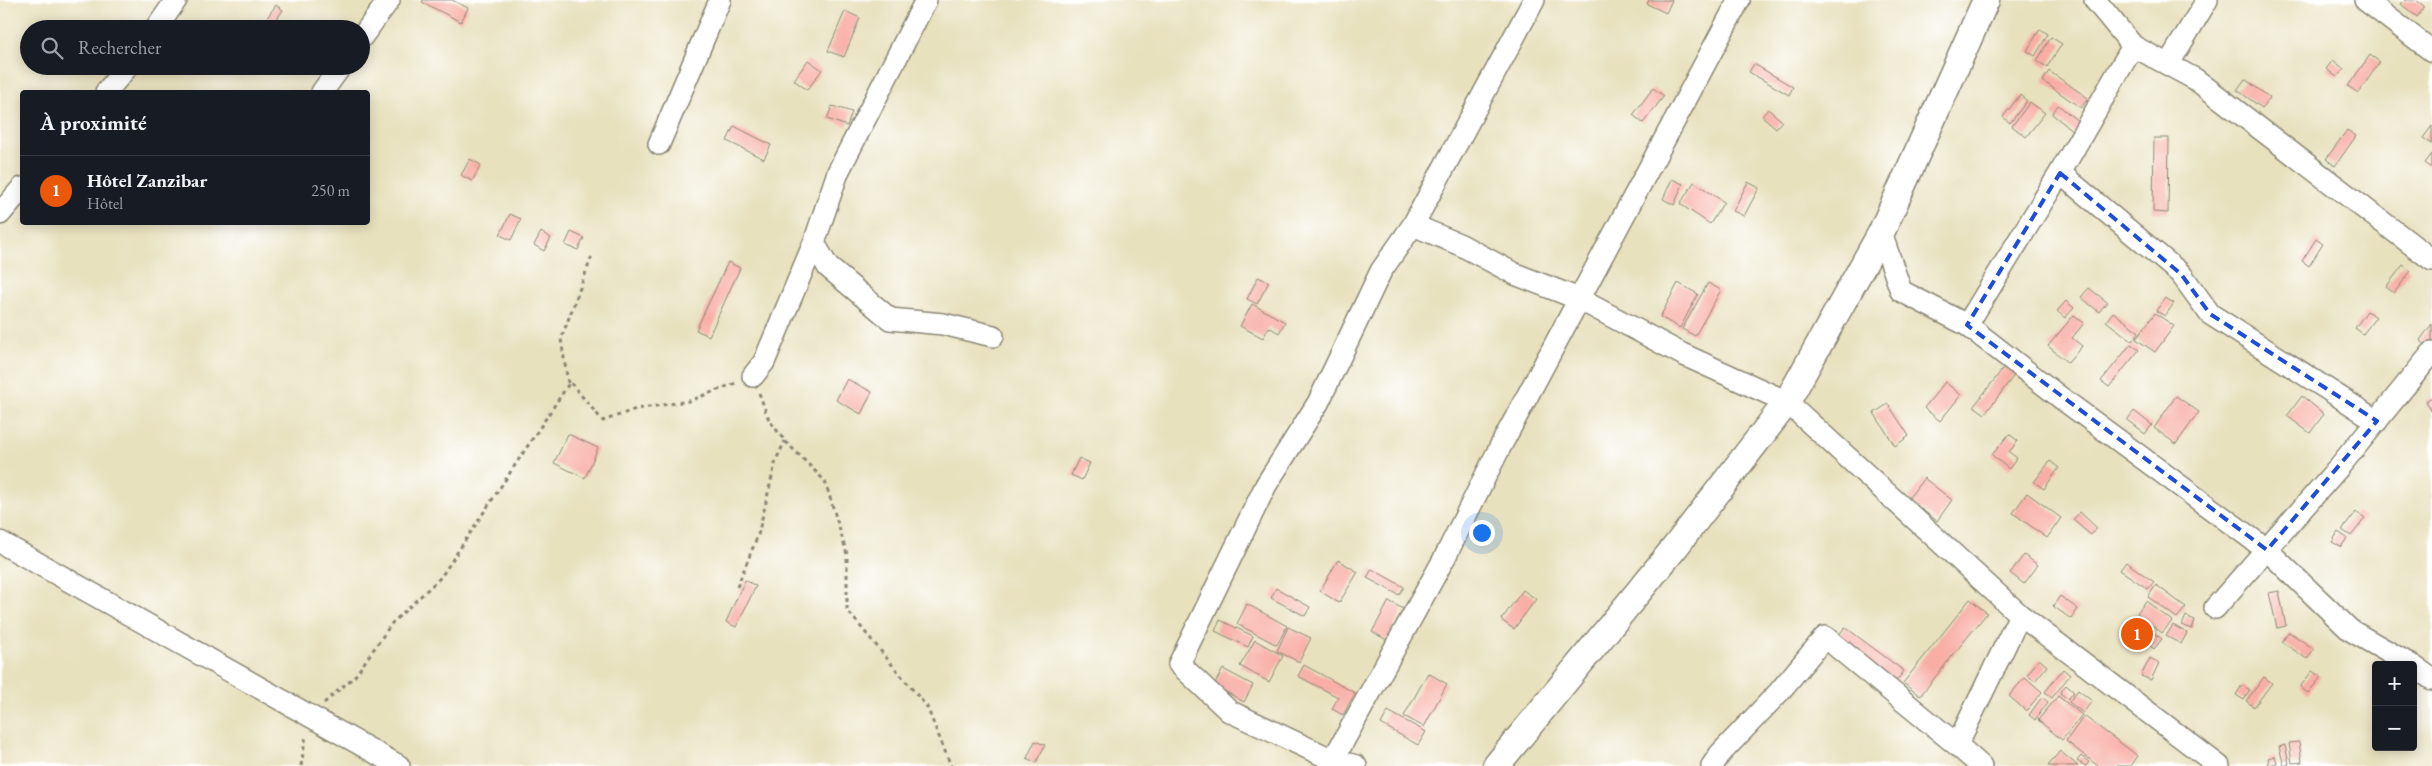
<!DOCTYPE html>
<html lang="fr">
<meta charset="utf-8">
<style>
:root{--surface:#171b24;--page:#242831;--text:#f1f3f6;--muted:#9ea1a6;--line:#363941;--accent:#ea580c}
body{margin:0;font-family:"EB Garamond",serif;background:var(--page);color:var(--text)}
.controls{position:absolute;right:15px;bottom:15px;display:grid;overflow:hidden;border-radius:5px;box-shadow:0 2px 12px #0003}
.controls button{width:45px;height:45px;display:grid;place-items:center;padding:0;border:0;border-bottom:1px solid var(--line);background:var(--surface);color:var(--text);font:25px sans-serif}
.you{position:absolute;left:1481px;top:532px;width:18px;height:18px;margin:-12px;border:4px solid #fff;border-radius:50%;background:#1a73e8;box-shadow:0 0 0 8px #1a73e833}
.badge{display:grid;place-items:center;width:32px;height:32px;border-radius:50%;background:var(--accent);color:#fff;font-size:16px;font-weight:700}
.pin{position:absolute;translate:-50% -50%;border:2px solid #fff;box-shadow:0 1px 5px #0006}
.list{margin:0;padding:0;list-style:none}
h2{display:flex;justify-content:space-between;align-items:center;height:65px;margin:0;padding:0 20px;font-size:21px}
h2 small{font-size:16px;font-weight:400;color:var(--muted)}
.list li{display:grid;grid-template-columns:32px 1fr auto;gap:15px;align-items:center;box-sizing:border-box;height:70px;padding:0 20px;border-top:1px solid var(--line)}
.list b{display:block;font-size:19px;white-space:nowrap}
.list p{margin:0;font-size:16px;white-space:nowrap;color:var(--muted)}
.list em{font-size:16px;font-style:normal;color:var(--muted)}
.icon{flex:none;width:28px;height:28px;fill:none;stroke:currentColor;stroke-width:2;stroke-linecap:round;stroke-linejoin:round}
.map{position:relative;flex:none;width:2432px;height:766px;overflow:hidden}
.search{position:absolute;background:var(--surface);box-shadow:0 2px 12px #0003;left:20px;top:20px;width:350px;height:55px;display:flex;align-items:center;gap:12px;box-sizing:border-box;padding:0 18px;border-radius:28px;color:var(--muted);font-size:19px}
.panel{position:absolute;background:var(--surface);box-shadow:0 2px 12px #0003;left:20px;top:90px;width:350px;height:135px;border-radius:5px}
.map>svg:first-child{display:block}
</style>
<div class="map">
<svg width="2432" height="766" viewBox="0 0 2432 766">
<rect width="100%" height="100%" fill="#fff"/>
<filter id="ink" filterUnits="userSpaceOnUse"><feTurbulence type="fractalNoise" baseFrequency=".02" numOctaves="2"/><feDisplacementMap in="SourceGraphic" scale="10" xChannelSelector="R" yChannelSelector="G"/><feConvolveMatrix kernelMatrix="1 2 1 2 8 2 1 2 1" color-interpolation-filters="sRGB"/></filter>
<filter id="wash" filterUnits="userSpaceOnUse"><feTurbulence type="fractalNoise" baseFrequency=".0096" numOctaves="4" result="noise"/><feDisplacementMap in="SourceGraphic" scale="20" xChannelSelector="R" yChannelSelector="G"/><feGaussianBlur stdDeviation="1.12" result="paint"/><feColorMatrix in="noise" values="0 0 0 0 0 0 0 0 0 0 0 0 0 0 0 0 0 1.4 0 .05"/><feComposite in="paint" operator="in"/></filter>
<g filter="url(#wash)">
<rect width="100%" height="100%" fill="#e8e1be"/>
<g id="blocks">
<!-- building -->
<path fill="#f8aea5" d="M423,0H452L468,8L461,22L422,2Z
M1649,0H1672L1666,13L1647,4Z
M2405,0H2416L2425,7L2417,17L2401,4Z
M276,5L283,10L270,29H259Z
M845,11L860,18L844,57L828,51Z
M2040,29L2048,34L2035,56L2027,51Z
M2051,37L2062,44L2047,67L2037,61Z
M2370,55L2380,62L2358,93L2348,86Z
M808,60L822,70L807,90L794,80Z
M2333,60L2344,69L2337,77L2326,69Z
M1754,64L1793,87L1789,95L1749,72Z
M2049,71L2088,98L2081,108L2043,81Z
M2245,79L2270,98L2262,108L2237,90Z
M1653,88L1664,96L1643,123L1633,115Z
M2020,95L2027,101L2010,123L2003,117Z
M2030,102L2045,113L2026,137L2012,126Z
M2058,105L2084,126L2078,135L2052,114Z
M832,106L852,112L847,126L827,119Z
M1768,109L1782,121L1776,128L1762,116Z
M734,126L771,145L764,159L727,141Z
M2432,126V144L2423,138Z
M2347,130L2356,136L2335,166L2326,159Z
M2154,138H2169L2168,213L2153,212Z
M2432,154V168L2425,163Z
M470,159L481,165L472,181L461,175Z
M1672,179L1683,184L1674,205L1663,199Z
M1694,182L1724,202L1710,224L1680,204Z
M1748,182L1759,188L1744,216L1733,211Z
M510,214L521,219L511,240L500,235Z
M541,232L551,238L544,251L534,245Z
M571,232L584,238L578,250L565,245Z
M2316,239L2323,244L2309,266L2302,261Z
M728,262L740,268L709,336L696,330Z
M2403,265L2411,271L2394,293L2386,287Z
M1258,277L1269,282L1257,304L1247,299Z
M1678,283L1698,294L1680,328L1660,317Z
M1708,283L1721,290L1695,336L1682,329Z
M2089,288L2107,302L2099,312L2081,297Z
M2165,298L2174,303L2165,316L2156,311Z
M2066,301L2074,308L2065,318L2057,311Z
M1252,304L1285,322L1279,333L1269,327L1263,338L1240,326Z
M2367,311L2376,317L2363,334L2355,328Z
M2113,312L2139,332L2132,341L2106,321Z
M2155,313L2174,326L2155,352L2136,339Z
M2074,315L2084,323L2072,338L2082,346L2068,363L2048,346Z
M2432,324V342L2428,347L2420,340Z
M2131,344L2139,350L2109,387L2101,381Z
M2005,366L2015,374L1985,414L1974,406Z
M847,379L872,392L861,414L836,400Z
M1945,382L1961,395L1940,421L1924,408Z
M2176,396L2199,412L2176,444L2154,428Z
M2302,396L2324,414L2310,433L2287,416Z
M2432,397V412L2426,401Z
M1888,404L1909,436L1895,446L1874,413Z
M2134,411L2152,425L2145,434L2127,420Z
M568,434L598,448L585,478L554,463Z
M2009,434L2018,441L2009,452L2017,458L2009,469L1992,455Z
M1079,458L1090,463L1082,480L1071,475Z
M2050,461L2059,468L2044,489L2034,482Z
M1924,478L1952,500L1937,521L1908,499Z
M2027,493L2061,518L2047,538L2013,513Z
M2080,512L2097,528L2091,535L2073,520Z
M2356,512L2365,518L2351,536L2342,530Z
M2338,532L2347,538L2341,547L2332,542Z
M2024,555L2038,565L2024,584L2010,573Z
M1338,560L1358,572L1339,603L1320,591Z
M2126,562L2154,582L2148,589L2120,570Z
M1372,569L1404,587L1399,595L1367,578Z
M745,580L756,586L736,627L726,622Z
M2156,585L2186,607L2177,618L2148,597Z
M1276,588L1310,607L1305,616L1271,598Z
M1523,590L1536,599L1514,629L1501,620Z
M2279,591L2286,626L2277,628L2269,593Z
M2060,596L2078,609L2071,619L2053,606Z
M1970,599L1987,613L1920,696L1903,683Z
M1389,601L1403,609L1387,640L1372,632Z
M2146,601L2172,621L2162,633L2137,613Z
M1247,604L1287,626L1277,645L1237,624Z
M2186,616L2195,620L2192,629L2182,625Z
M2133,617L2162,639L2154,649L2126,627Z
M1220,620L1253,636L1248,647L1215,631Z
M2173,625L2187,633L2181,644L2166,636Z
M1288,627L1311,638L1299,662L1277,651Z
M1845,627L1904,671L1894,684L1835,640Z
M2289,632L2314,649L2307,659L2282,642Z
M1255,640L1283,656L1269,682L1240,666Z
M2150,658L2159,663L2151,680L2141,676Z
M2039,659L2047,666L2035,681L2027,675Z
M1304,665L1355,693L1343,715L1332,709L1338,697L1298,676Z
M1223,669L1253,685L1244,702L1214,685Z
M2063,669L2070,675L2052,698L2045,692Z
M2312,671L2321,677L2308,693L2300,687Z
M1428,673L1447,684L1424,727L1404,716Z
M2025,677L2042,692L2026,711L2009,696Z
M2264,677L2272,683L2254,707L2246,701Z
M2066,685L2074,692L2068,699L2060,693Z
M2242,685L2250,690L2244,700L2236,695Z
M2078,690L2092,701L2083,713L2069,702Z
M2058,696L2082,715L2062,740L2038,720Z
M2042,697L2048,702L2035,720L2029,715Z
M1388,711L1426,732L1418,745L1381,724Z
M2084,716L2138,756L2131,766H2098L2066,741Z
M1035,741L1045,745L1036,763L1027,758Z
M2299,742L2302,762L2292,763L2289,743Z
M2285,745L2289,764L2284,766L2279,747Z
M2060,751L2078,766H2048Z
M2081,756L2089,762L2086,766L2077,761Z
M2275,756L2277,763L2269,765L2268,758Z"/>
</g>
</g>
<g filter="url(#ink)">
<use href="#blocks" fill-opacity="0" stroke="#8a8674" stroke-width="1"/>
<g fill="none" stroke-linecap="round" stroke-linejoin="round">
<!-- minor casing -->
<g stroke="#8a8674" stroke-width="24">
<path id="minor" d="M2095,0L2133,46L2195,79L2432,260
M2365,0L2432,51
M156,29L176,0
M361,38L389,0
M2169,63L2207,0
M106,92L128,66
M322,92L341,66
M659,144L720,0
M2060,173L2181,274L2210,314L2377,421
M0,214L22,188
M1413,225L1461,245L1515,274L1579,299L1682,354L1787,402L2020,615L2219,766
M1881,233L1901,291L1967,325L2061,398L2267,550L2350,630L2411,665
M814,243L828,267L890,319L943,324L993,336
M1967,325L2060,173L2133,46
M753,376L764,362L814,243L838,172L926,0
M0,542L399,766
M2215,608L2339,467L2432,353
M2413,666L2432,679
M1333,760L1445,557L1499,449L1739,0
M1356,766L1333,760L1229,711L1179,664L1266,485L1318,403L1381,271L1413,225L1534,0
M1712,766L1720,754L1779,692L1825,637L1957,745
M1981,766L1957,745L2020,615"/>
</g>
<!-- tertiary casing -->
<g stroke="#8a8674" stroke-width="29">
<path id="tertiary" d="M1496,766L1676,546L1787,402L1881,233L1986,0"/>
</g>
<!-- path -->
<path stroke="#8a8674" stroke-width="3" stroke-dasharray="4 4" stroke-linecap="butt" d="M568,383L561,339L592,256
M759,393L769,420L785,441L825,481L847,554V610L927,707L951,766
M737,587L758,535L776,460L785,441
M324,703L355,676L392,623L441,577L570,382L603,421L636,409L689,401L736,383
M301,766L306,735"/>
<!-- minor -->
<use href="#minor" stroke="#fff" stroke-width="21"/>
<!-- tertiary -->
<use href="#tertiary" stroke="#fff" stroke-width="26"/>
</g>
</g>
<!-- marked area -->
<path fill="none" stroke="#1d4ed8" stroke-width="4" stroke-dasharray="10 6" stroke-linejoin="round" d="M2060,173L2181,274L2210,314L2377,421L2267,550L1967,325Z"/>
</svg>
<div class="controls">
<button>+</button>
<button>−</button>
</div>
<div class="you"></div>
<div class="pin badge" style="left:2137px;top:634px">1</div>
<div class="search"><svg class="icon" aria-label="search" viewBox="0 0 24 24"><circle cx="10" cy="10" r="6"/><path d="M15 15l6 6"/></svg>Rechercher</div>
<section class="panel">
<h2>À proximité<small></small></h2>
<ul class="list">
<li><span class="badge">1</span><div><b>Hôtel Zanzibar</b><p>Hôtel</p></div><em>250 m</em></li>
</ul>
</section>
</div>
